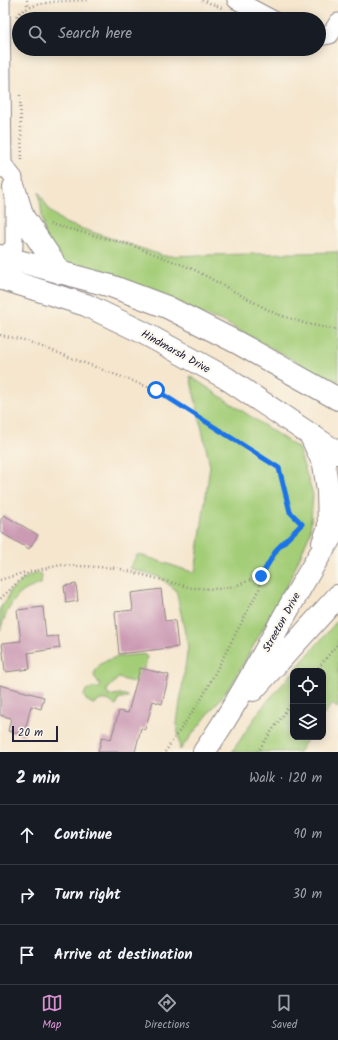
<!DOCTYPE html>
<meta charset="utf-8">
<style>
:root{--surface:#171b24;--page:#242831;--text:#f1f3f6;--muted:#9ea1a6;--line:#363941;--accent:#d690ce}
body{margin:0;font-family:Kalam,sans-serif;background:var(--page);color:var(--text)}
.controls{position:absolute;right:12px;bottom:12px;display:grid;overflow:hidden;border-radius:8px;box-shadow:0 2px 10px #0003}
.controls button{width:36px;height:36px;display:grid;place-items:center;padding:0;border:0;border-bottom:1px solid var(--line);background:var(--surface);color:var(--text);font:20px sans-serif}
.scale{position:absolute;left:12px;bottom:10px;width:46px;box-sizing:border-box;padding-left:4px;border:2px solid #22223b;border-top:0;font-size:11px;line-height:14px;white-space:nowrap;color:#22223b;-webkit-text-stroke:3px #fbf7ec;paint-order:stroke}
.stop{position:absolute;width:12px;height:12px;margin:-9px;border:3px solid #1a73e8;border-radius:50%;background:#fff}
.stop.end{background:#1a73e8;border-color:#fff;box-shadow:0 1px 4px #0008}
.list{margin:0;padding:0;list-style:none}
h2{display:flex;justify-content:space-between;align-items:center;height:52px;margin:0;padding:0 16px;font-size:17px}
h2 small{font-size:13px;font-weight:400;color:var(--muted)}
.list li{display:grid;grid-template-columns:26px 1fr auto;gap:12px;align-items:center;box-sizing:border-box;height:60px;padding:0 16px;border-top:1px solid var(--line)}
.list b{display:block;font-size:15px;white-space:nowrap}
.list em{font-size:13px;font-style:normal;color:var(--muted)}
.icon{flex:none;width:22px;height:22px;fill:none;stroke:currentColor;stroke-width:2;stroke-linecap:round;stroke-linejoin:round}
.map{position:relative;flex:none;width:338px;height:752px;overflow:hidden}
.search{position:absolute;background:var(--surface);box-shadow:0 2px 10px #0003;left:12px;right:12px;top:12px;height:44px;display:flex;align-items:center;gap:10px;box-sizing:border-box;padding:0 14px;border-radius:22px;color:var(--muted);font-size:15px}
.sheet{height:232px;background:var(--surface)}
nav{display:flex;justify-content:space-around;align-items:center;box-sizing:border-box;height:56px;border-top:1px solid var(--line);background:var(--surface);font-size:11px;color:var(--muted)}
nav a{display:grid;justify-items:center;gap:2px}
nav .on{color:var(--accent)}
.map>svg:first-child{display:block}
</style>
<div class="map">
<svg width="338" height="752" viewBox="0 0 338 752">
<rect width="100%" height="100%" fill="#fbf7ec"/>
<filter id="ink" filterUnits="userSpaceOnUse"><feTurbulence type="fractalNoise" baseFrequency=".025" numOctaves="2"/><feDisplacementMap in="SourceGraphic" scale="8" xChannelSelector="R" yChannelSelector="G"/><feConvolveMatrix kernelMatrix="1 2 1 2 8 2 1 2 1" color-interpolation-filters="sRGB"/></filter>
<filter id="wash" filterUnits="userSpaceOnUse"><feTurbulence type="fractalNoise" baseFrequency=".012" numOctaves="4" result="noise"/><feDisplacementMap in="SourceGraphic" scale="16" xChannelSelector="R" yChannelSelector="G"/><feGaussianBlur stdDeviation="0.9" result="paint"/><feColorMatrix in="noise" values="0 0 0 0 0 0 0 0 0 0 0 0 0 0 0 0 0 1.4 0 .05"/><feComposite in="paint" operator="in"/></filter>
<g filter="url(#wash)">
<rect width="100%" height="100%" fill="#f5e6cd"/>
<!-- green -->
<path fill="#a4cd78" stroke="#63785a" d="M39,192L50,211L65,223L164,256L338,252V385L224,322L47,257Z
M190,376L298,448L313,494L310,533L288,584L232,684L180,750L177,723L188,647L176,590L159,577L129,568L138,554L195,573L210,466Z
M37,572L42,576L41,583C36,586 29,588 24,591C11,600 4,617 0,631V608L7,600L10,591L24,579Z
M338,620V708L332,704L323,716V671H294Z
M144,654L147,657L146,664L136,683L118,678L107,690L108,696L120,694L128,696L127,698H119L117,705L115,706C107,697 102,699 93,704L86,700L84,695L86,690L92,688H99L101,686L94,676C97,655 128,656 144,654Z
M293,672V737H309L299,752H232L260,710Z"/>
<g id="blocks">
<!-- building -->
<path fill="#cb9ab3" d="M4,515L38,535L29,549L0,532V521Z
M76,584L78,601L66,603L64,586Z
M161,589L165,621L175,620L178,647L119,654L115,612L133,610L131,593Z
M43,607L46,637L58,636L60,648L28,653L30,669L5,672L2,643L21,641L17,610Z
M140,668L169,675L162,704L153,701L145,730L141,728L135,752H98L102,737L111,739L119,711L128,713Z
M0,685L44,697L41,709L31,706L24,735L8,731L11,718L0,715Z"/>
</g>
</g>
<g filter="url(#ink)">
<use href="#blocks" fill-opacity="0" stroke="#8c8484" stroke-width="1"/>
<g fill="none" stroke-linecap="round" stroke-linejoin="round">
<!-- minor casing -->
<g stroke="#8c8484" stroke-width="19">
<path id="minor" d="M236,0L272,19
M319,37L330,35L338,22
M0,169L3,164L1,0
M0,259L14,247V178L3,164"/>
</g>
<!-- secondary casing -->
<g stroke="#8c8484" stroke-width="24">
<path id="secondary" d="M14,188L23,217L61,273
M0,256L111,286L167,307L238,343L338,399
M0,278L86,305L142,332L226,378L338,453
M310,434L324,464L328,491L329,527L323,543
M253,690L338,596
M204,752C254,680 289,599 338,526"/>
</g>
<!-- path -->
<path stroke="#8c8484" stroke-width="2.5" stroke-dasharray="1 3" stroke-linecap="butt" d="M27,0V6
M202,0L222,8
M17,16C30,0 67,1 89,0
M302,49L310,50
M20,95L22,162
M50,224L131,245L193,269L274,313L307,324L338,330
M0,335L24,340L156,390L279,468L290,512L302,524L277,549L261,576L235,586L218,589L192,588L117,568L61,565L29,572L0,599
M0,580L26,572
M316,671L338,643
M165,752L202,698L259,589L261,576
M257,752L293,701"/>
<!-- minor -->
<use href="#minor" stroke="#fff" stroke-width="17"/>
<!-- secondary -->
<use href="#secondary" stroke="#fff" stroke-width="22"/>
</g>
</g>
<g fill="none" stroke-linecap="round" stroke-linejoin="round" filter="url(#ink)">
<!-- route -->
<path stroke="#1a73e8" stroke-width="5" d="M156,390L279,468L290,512L302,524L277,549L261,576"/>
</g>
<g text-anchor="middle" stroke-width="4" stroke-linejoin="round" paint-order="stroke">
<!-- street labels -->
<g font-size="11" fill="#22223b" stroke="#fbf7ec">
<text transform="translate(176 351) rotate(29)" y="4">Hindmarsh Drive</text>
<text transform="translate(281 622) rotate(-61)" y="4">Streeton Drive</text>
</g>
</g>
</svg>
<div class="controls">
<button><svg class="icon" aria-label="locate" viewBox="0 0 24 24"><circle cx="12" cy="12" r="6"/><path d="M12 2v4M12 18v4M2 12h4M18 12h4"/></svg></button>
<button><svg class="icon" aria-label="layers" viewBox="0 0 24 24"><path d="M12 4l9 5-9 5-9-5zM3 14l9 5 9-5"/></svg></button>
</div>
<div class="scale">20 m</div>
<div class="stop" style="left:156px;top:390px"></div>
<div class="stop end" style="left:261px;top:576px"></div>
<div class="search"><svg class="icon" aria-label="search" viewBox="0 0 24 24"><circle cx="10" cy="10" r="6"/><path d="M15 15l6 6"/></svg>Search here</div>
</div>
<section class="sheet">
<h2>2 min<small>Walk · 120 m</small></h2>
<ul class="list">
<li><svg class="icon" aria-label="ahead" viewBox="0 0 24 24"><path d="M12 20V5M6 11l6-6 6 6"/></svg><div><b>Continue</b></div><em>90 m</em></li>
<li><svg class="icon" aria-label="right" viewBox="0 0 24 24"><path d="M7 20v-9h11M14 6l5 5-5 5"/></svg><div><b>Turn right</b></div><em>30 m</em></li>
<li><svg class="icon" aria-label="arrive" viewBox="0 0 24 24"><path d="M6 21V4h12l-3 4 3 4H6"/></svg><div><b>Arrive at destination</b></div></li>
</ul>
</section>
<nav>
<a class="on"><svg class="icon" aria-label="map" viewBox="0 0 24 24"><path d="M3 6l6-2 6 2 6-2v14l-6 2-6-2-6 2zM9 4v14M15 6v14"/></svg>Map</a>
<a><svg class="icon" aria-label="directions" viewBox="0 0 24 24"><path d="M12 3l9 9-9 9-9-9zM9 14v-3h6M13 9l2 2-2 2"/></svg>Directions</a>
<a><svg class="icon" aria-label="saved" viewBox="0 0 24 24"><path d="M7 4h10v16l-5-4-5 4z"/></svg>Saved</a>
</nav>
